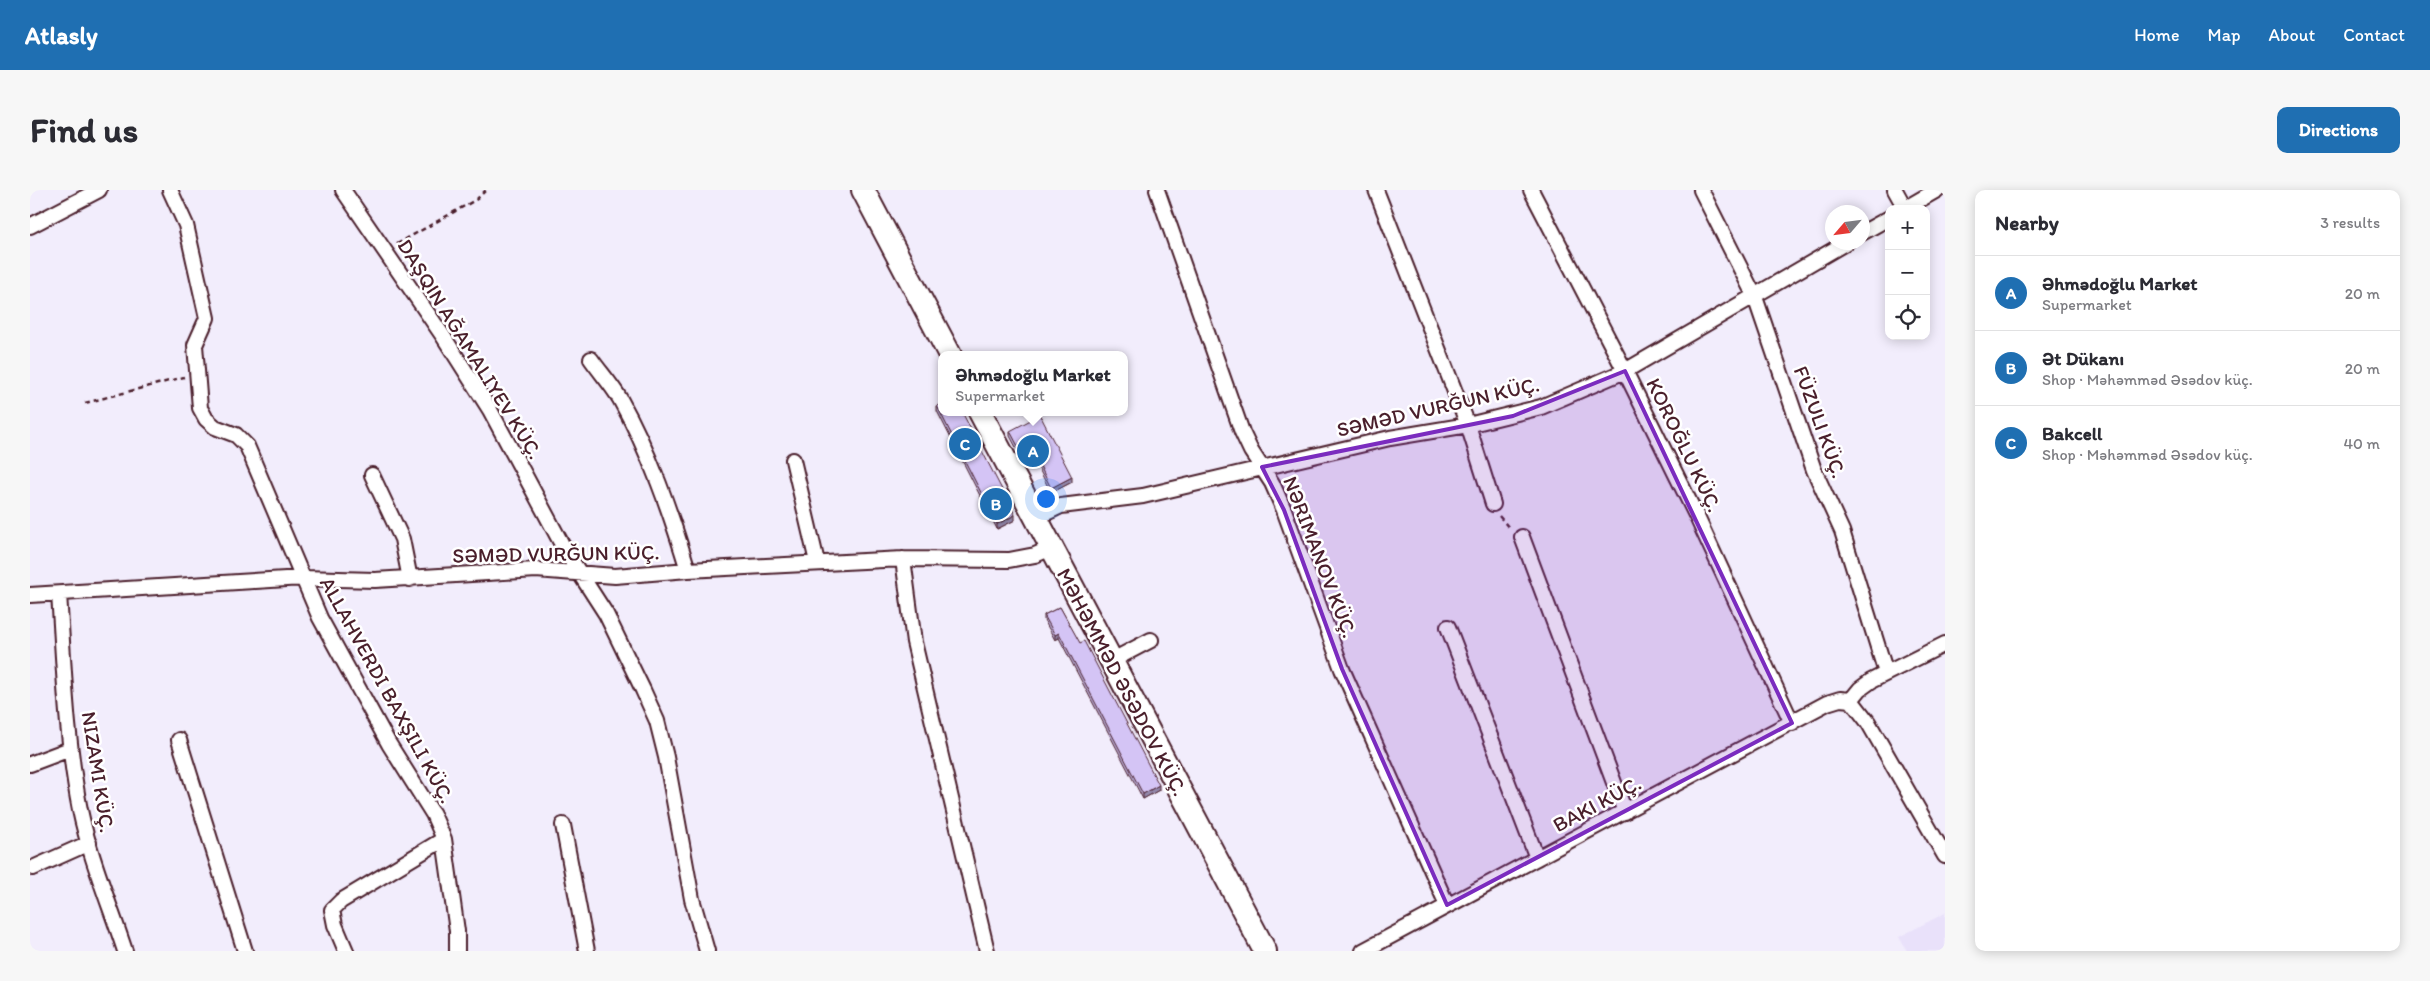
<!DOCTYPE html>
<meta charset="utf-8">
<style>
:root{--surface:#fff;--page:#f7f7f7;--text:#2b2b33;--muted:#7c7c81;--line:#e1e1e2;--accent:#1f6fb2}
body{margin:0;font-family:Itim,sans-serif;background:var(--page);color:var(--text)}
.controls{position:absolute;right:15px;top:15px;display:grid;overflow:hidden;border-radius:10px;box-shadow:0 2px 12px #0003}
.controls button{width:45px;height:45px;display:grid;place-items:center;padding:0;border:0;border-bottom:1px solid var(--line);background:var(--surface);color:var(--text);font:25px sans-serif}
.compass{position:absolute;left:1795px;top:15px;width:45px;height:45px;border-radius:50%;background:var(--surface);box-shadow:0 2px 12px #0003;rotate:242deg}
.you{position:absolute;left:1015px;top:308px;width:18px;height:18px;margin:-12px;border:4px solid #fff;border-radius:50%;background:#1a73e8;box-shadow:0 0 0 8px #1a73e833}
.badge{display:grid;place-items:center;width:32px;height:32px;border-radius:50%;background:var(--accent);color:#fff;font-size:16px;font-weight:700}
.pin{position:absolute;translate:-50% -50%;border:2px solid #fff;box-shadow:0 1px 5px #0006}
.popup{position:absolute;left:908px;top:161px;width:190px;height:65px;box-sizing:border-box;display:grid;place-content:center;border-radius:10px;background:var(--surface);filter:drop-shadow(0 1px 4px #0005);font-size:16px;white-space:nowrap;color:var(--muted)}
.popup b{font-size:19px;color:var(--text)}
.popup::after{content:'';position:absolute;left:50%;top:100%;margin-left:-10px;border:10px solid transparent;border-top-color:var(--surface)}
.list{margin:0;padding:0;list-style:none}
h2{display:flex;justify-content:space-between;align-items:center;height:65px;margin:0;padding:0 20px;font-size:21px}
h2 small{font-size:16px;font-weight:400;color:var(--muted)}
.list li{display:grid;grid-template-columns:32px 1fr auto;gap:15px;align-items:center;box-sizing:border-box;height:75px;padding:0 20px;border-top:1px solid var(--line)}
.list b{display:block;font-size:19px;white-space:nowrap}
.list p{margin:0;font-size:16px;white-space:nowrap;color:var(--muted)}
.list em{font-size:16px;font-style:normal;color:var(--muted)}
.icon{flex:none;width:28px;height:28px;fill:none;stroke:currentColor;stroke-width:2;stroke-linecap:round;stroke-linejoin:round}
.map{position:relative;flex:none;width:1915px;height:761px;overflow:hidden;border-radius:10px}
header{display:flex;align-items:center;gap:30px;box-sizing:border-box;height:70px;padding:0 25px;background:var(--accent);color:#fff}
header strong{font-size:24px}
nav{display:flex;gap:28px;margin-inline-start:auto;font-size:18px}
.intro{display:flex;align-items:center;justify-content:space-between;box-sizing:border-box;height:120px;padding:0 30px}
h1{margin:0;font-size:35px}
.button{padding:12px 22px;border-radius:10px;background:var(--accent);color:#fff;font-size:18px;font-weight:700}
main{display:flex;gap:30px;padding:0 30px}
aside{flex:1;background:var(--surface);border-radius:10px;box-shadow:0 2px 12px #0003}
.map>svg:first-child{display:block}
</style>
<header>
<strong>Atlasly</strong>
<nav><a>Home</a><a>Map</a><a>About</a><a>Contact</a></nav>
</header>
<div class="intro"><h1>Find us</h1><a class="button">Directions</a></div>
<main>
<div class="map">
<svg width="1915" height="761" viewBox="0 0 1915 761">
<rect width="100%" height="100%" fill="#f2edfc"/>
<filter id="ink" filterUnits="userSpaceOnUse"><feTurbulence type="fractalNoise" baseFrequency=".02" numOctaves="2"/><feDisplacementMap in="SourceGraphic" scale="10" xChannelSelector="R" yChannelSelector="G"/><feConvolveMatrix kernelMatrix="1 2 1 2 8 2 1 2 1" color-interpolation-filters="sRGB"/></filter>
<g filter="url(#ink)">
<!-- built -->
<path fill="#e9e1fa" d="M1915,723V761H1877L1869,747Z"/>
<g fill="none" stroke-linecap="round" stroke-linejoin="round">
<!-- minor casing -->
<g stroke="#4a1f2b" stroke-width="18">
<path id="minor" d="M140,0L156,35L177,128L165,155L170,218L176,229L185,237L206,245L217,256L290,428L359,554L403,624L414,649L427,741V761
M313,0L413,146L460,220L536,362L576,424L613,500L627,531L636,567L662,709L677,761
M1127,0L1212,242L1221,261L1242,293L1254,320L1312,479L1417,715
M1346,0L1438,235L1463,314
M1501,0L1595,181L1666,325L1762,533
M1671,0L1725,107L1784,280L1812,341L1856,483
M1865,0L1875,18
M1874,19L1907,0
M0,36L69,0
M1832,43L1859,28
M561,169C570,182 582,195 590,209C620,263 640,321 658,380
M763,270L787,372
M342,285L372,349L380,389
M1006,328L1031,316L1113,306L1360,248L1438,235L1511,217L1595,181L1817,52
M1492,347L1595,622
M873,369L884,452L957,761
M29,404C34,476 36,549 50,620C60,668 80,715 95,761
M0,405L272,388L345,390L506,380L585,386L658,380L873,369L979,370L1005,365L1021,358
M1418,437L1507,668
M1081,471L1121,450
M1821,510L1838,532L1915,666
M1821,510L1830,499L1841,491L1915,454
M149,550L215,761
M0,574L40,559
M533,635L557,761
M3,678L59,653
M316,761L305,735L302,720L311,711L414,649
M1333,761L1797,513L1810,509L1821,510"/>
</g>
<!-- primary casing -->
<g stroke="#4a1f2b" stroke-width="26">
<path id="primary" d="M833,0L920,165
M950,222L1235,761"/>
</g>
<!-- path -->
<path stroke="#4a1f2b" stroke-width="2.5" stroke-dasharray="5 4" stroke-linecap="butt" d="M367,54L447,9L456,0
M55,213L154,187
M1469,326L1480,339"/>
<!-- minor -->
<use href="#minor" stroke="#fff" stroke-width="14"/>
<!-- primary -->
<use href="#primary" stroke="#fff" stroke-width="22"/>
</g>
<!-- wall -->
<path fill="#b6a9d3" stroke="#4a1f2b" d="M907,216L985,330L967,339L907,221Z
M980,241L1042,292L1021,303L1007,275L998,280L980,246Z
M1030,417L1129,600L1113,609L1029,448L1025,450L1014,430V425Z"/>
<!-- shaded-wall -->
<path fill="#9489ac" stroke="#4a1f2b" d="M1007,270V275L998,280V275Z
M1042,287V292L1021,303V298Z
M985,325V330L967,339V334Z
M1029,443V448L1025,450V445Z
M1129,595V600L1113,609V604Z"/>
<!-- building -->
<path fill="#d4c4f5" stroke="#4a1f2b" d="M912,214V222H932L985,325L967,334L907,216Z
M1010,225L1042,287L1021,298L1007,270L998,275L980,241Z
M1030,417L1050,453L1054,451L1129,595L1113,604L1029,443L1025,445L1014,425Z"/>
</g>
<!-- marked area -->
<path fill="#7b2cbf" fill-opacity="0.2" stroke="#7b2cbf" stroke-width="4" stroke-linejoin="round" d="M1595,181L1762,533L1417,715L1312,479L1254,320L1232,277L1483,226Z"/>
<g text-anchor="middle" stroke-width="5" stroke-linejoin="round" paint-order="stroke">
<!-- street labels -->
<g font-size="21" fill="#4a1f2b" stroke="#fff">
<text transform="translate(440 159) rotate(58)" y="7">DAŞQIN AĞAMALIYEV KÜÇ.</text>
<text transform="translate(1408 217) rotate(-13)" y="7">SƏMƏD VURĞUN KÜÇ.</text>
<text transform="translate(1790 232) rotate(70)" y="7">FÜZULI KÜÇ.</text>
<text transform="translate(1654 255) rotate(64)" y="7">KOROĞLU KÜÇ.</text>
<text transform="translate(526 364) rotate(-1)" y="7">SƏMƏD VURĞUN KÜÇ.</text>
<text transform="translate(1290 367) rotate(69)" y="7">NƏRIMANOV KÜÇ.</text>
<text transform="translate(1092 492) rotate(62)" y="7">MƏHƏMMƏD ƏSƏDOV KÜÇ.</text>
<text transform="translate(357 500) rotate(61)" y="7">ALLAHVERDI BAXŞILI KÜÇ.</text>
<text transform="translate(68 582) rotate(81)" y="7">NIZAMI KÜÇ.</text>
<text transform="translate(1567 614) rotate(-28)" y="7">BAKI KÜÇ.</text>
</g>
</g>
</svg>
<div class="controls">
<button>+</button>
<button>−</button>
<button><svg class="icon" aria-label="locate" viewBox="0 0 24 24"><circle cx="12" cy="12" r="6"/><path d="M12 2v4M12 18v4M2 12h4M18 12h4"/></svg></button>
</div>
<svg class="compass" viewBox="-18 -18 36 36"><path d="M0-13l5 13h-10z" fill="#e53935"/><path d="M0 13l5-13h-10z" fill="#7c7c81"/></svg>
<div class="you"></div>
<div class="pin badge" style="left:1003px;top:261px">A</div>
<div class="popup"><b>Əhmədoğlu Market</b>Supermarket</div>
<div class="pin badge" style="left:966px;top:314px">B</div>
<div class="pin badge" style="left:935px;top:254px">C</div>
</div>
<aside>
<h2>Nearby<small>3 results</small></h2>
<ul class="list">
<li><span class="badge">A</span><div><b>Əhmədoğlu Market</b><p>Supermarket</p></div><em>20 m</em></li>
<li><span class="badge">B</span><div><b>Ət Dükanı</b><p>Shop · Məhəmməd Əsədov küç.</p></div><em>20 m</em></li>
<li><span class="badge">C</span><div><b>Bakcell</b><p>Shop · Məhəmməd Əsədov küç.</p></div><em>40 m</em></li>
</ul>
</aside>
</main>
